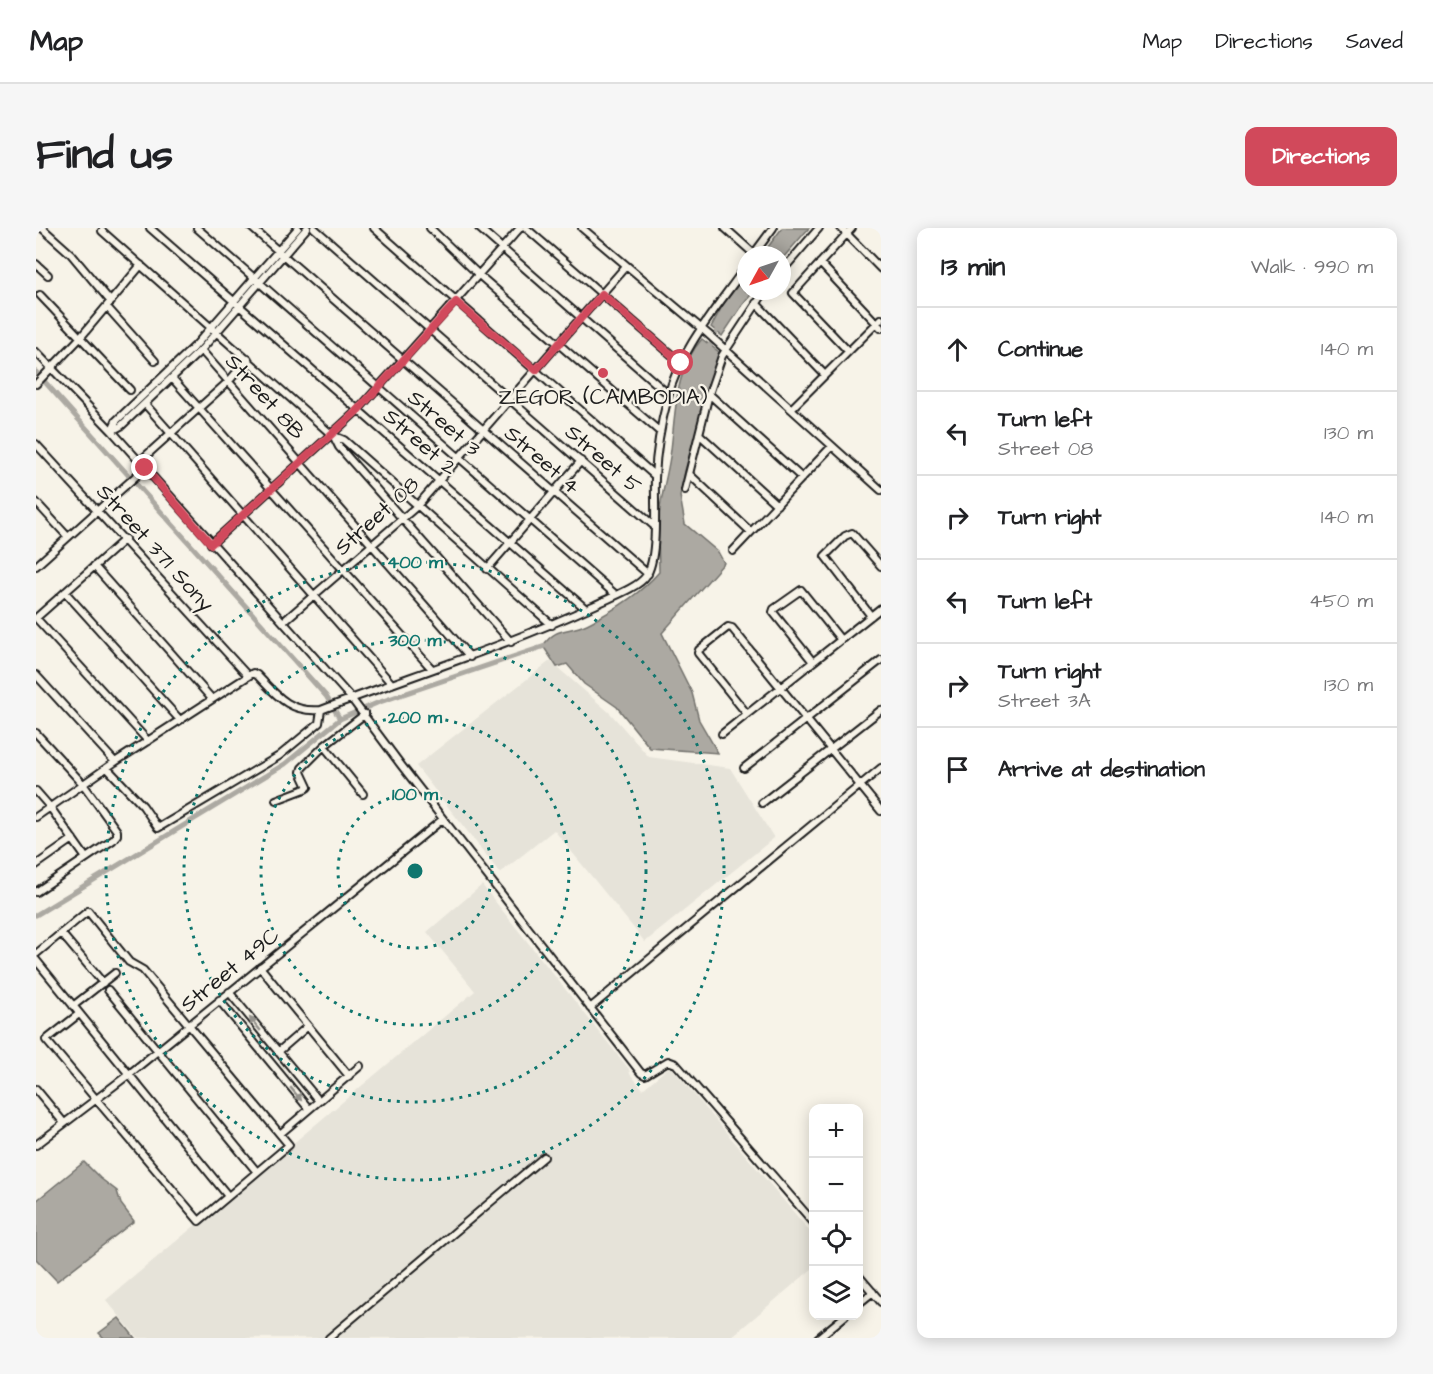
<!DOCTYPE html>
<meta charset="utf-8">
<style>
:root{--surface:#fff;--page:#f6f6f6;--text:#202124;--muted:#757577;--line:#e0e0e0;--accent:#d1495b}
body{margin:0;font-family:"Architects Daughter",sans-serif;background:var(--page);color:var(--text)}
.controls{position:absolute;right:18px;bottom:18px;display:grid;overflow:hidden;border-radius:12px;box-shadow:0 3px 15px #0003}
.controls button{width:54px;height:54px;display:grid;place-items:center;padding:0;border:0;border-bottom:2px solid var(--line);background:var(--surface);color:var(--text);font:30px sans-serif}
.compass{position:absolute;left:701px;top:18px;width:54px;height:54px;border-radius:50%;background:var(--surface);box-shadow:0 3px 15px #0003;rotate:230deg}
.stop{position:absolute;width:18px;height:18px;margin:-14px;border:4px solid #d1495b;border-radius:50%;background:#fff}
.stop.end{background:#d1495b;border-color:#fff;box-shadow:0 2px 6px #0008}
.list{margin:0;padding:0;list-style:none}
h2{display:flex;justify-content:space-between;align-items:center;height:78px;margin:0;padding:0 24px;font-size:26px}
h2 small{font-size:20px;font-weight:400;color:var(--muted)}
.list li{display:grid;grid-template-columns:39px 1fr auto;gap:18px;align-items:center;box-sizing:border-box;height:84px;padding:0 24px;border-top:2px solid var(--line)}
.list b{display:block;font-size:22px;white-space:nowrap}
.list p{margin:0;font-size:20px;white-space:nowrap;color:var(--muted)}
.list em{font-size:20px;font-style:normal;color:var(--muted)}
.icon{flex:none;width:33px;height:33px;fill:none;stroke:currentColor;stroke-width:2;stroke-linecap:round;stroke-linejoin:round}
.map{position:relative;flex:none;width:845px;height:1110px;overflow:hidden;border-radius:12px}
header{display:flex;align-items:center;gap:36px;box-sizing:border-box;height:84px;padding:0 30px;background:var(--surface);border-bottom:2px solid var(--line)}
header strong{font-size:28px}
nav{display:flex;gap:33px;margin-inline-start:auto;font-size:21px}
.intro{display:flex;align-items:center;justify-content:space-between;box-sizing:border-box;height:144px;padding:0 36px}
h1{margin:0;font-size:42px}
.button{padding:15px 27px;border-radius:12px;background:var(--accent);color:#fff;font-size:21px;font-weight:700}
main{display:flex;gap:36px;padding:0 36px}
aside{flex:1;background:var(--surface);border-radius:12px;box-shadow:0 3px 15px #0003}
.map>svg:first-child{display:block}
</style>
<header>
<strong>Map</strong>
<nav><a>Map</a><a>Directions</a><a>Saved</a></nav>
</header>
<div class="intro"><h1>Find us</h1><a class="button">Directions</a></div>
<main>
<div class="map">
<svg width="845" height="1110" viewBox="0 0 845 1110">
<rect width="100%" height="100%" fill="#f7f3e8"/>
<filter id="ink" filterUnits="userSpaceOnUse"><feTurbulence type="fractalNoise" baseFrequency=".0167" numOctaves="2"/><feDisplacementMap in="SourceGraphic" scale="12" xChannelSelector="R" yChannelSelector="G"/><feConvolveMatrix kernelMatrix="1 2 1 2 8 2 1 2 1" color-interpolation-filters="sRGB"/></filter>
<g filter="url(#ink)">
<!-- built -->
<path fill="#e6e3d9" d="M514,433L574,485L613,529L694,540L738,610L609,714L518,602L464,645L380,538Z
M446,657L593,841L594,846L607,861L634,838L777,1007V1040L694,1110H102L70,1072L439,763L391,704Z"/>
<!-- water -->
<path fill="#aca9a2" stroke="#72716c" stroke-width="1.5" d="M746,0H773L746,31V27H726Z
M710,47V63H718L706,78L686,108L675,99L688,75Z
M666,111L683,124L649,243L644,268L649,296L682,324L688,335L626,405L656,465L663,492L682,525L614,520L581,479L548,456L531,436L521,439L507,418C520,398 532,405 551,396C577,383 605,365 623,344C623,326 621,306 623,288C625,268 631,249 634,229C640,189 637,143 666,111Z
M48,934L64,950L81,963L85,976L98,993L21,1053L0,1031V973Z
M83,1090L99,1110H68L63,1105Z"/>
<g fill="none" stroke-linecap="round" stroke-linejoin="round">
<!-- canal -->
<path stroke="#aca9a2" stroke-width="5" d="M672,122L683,98
M0,144L290,468L304,491
M0,687L249,536L304,491L341,475L512,417"/>
<!-- minor casing -->
<g stroke="#1c1c1c" stroke-width="10">
<path id="minor" d="M6,0L35,26L75,74
M114,0L550,381
M161,0L580,367
M216,0L612,346
M278,0L617,297
M338,0L619,248
M394,0L443,47L624,204
M443,0L632,166
M490,0L645,135
M546,0L672,106L845,262
M689,0L718,26
M805,0L845,41
M66,3L296,207L308,212L516,397
M717,27L737,0
M784,35L845,100
M0,36L12,47
M746,43L783,0
M4,67L94,162
M720,75L788,146
M71,79L119,133
M165,122L434,429
M812,123L757,65L816,0
M0,124L76,203L315,470L365,537L605,845L609,847L632,833L640,836L778,995
M136,150L396,441
M0,156L44,110L105,37
M673,166L766,250
M109,176L356,456
M755,181L845,91
M76,202L80,193L159,118L262,0
M76,203L85,198L165,122L271,0
M663,206L741,277
M297,207L303,219L475,414
M0,216L212,448
M103,234L193,153L212,131
M653,246L715,304
M649,262L673,166L686,128L729,63
M0,274L32,309
M175,316L322,182L484,0
M697,323L796,218
M0,338L109,240
M58,338L176,471
M451,341L545,233
M29,364L144,492
M835,388L789,328L809,308L816,305L845,338
M0,390L112,513
M0,390L89,311
M247,394L381,278L590,38
M777,434L737,384L738,381L765,362L805,412
M0,447L79,534
M711,486L662,425L663,422L692,399L696,400L845,583
M0,505L47,556L81,603V607L77,612L0,664
M686,506L845,380
M71,540L107,578L122,600L243,528L283,495L285,482
M708,540L845,432
M0,563L14,579L50,630
M327,566L288,518L329,486
M240,572L269,561L272,559L265,544L266,540L288,518
M726,575L845,482
M0,589L79,534L217,445L221,447C241,468 254,485 285,482C377,447 470,418 559,377C573,370 602,360 610,348C623,330 618,273 619,250C620,222 625,195 632,169C643,123 683,77 710,38
M0,637L37,611
M25,705L67,755
M0,726L52,683L93,734L107,742L253,917L163,993L10,812L43,786
M0,732L192,968
M224,739L313,848
M72,762L221,944
M193,764L283,873
M183,772L273,881
M37,778L79,745
M554,780L845,540
M242,824L272,798
M0,861L28,895
M244,906L324,838
M0,917L92,847L407,591
M822,1047L845,1074
M822,1076L837,1064
M293,1110L508,929
M782,1110L809,1088"/>
</g>
<!-- minor -->
<use href="#minor" stroke="#f7f3e8" stroke-width="6"/>
</g>
<!-- one-way arrows -->
<defs><path id="oneway-solid" d="M-6-.8H1V-3.2L6.5 0L1 3.2V.8H-6Z" transform="scale(1.5)"/></defs>
<g fill="#94928c">
<use href="#oneway-solid" transform="translate(219 796) rotate(-130)"/>
<use href="#oneway-solid" transform="translate(260 866) rotate(50)"/>
</g>
</g>
<g fill="none" stroke-linecap="round" stroke-linejoin="round" filter="url(#ink)">
<!-- route -->
<path stroke="#d1495b" stroke-width="8" d="M109,240L175,316L322,182L420,74L500,142L566,66L645,135"/>
</g>
<!-- distance rings -->
<g fill="none" stroke="#0f766e" stroke-width="3" stroke-dasharray="3 6">
<circle cx="379" cy="643" r="77"/>
<circle cx="379" cy="643" r="154"/>
<circle cx="379" cy="643" r="231"/>
<circle cx="379" cy="643" r="309"/>
</g>
<!-- markers -->
<circle fill="#d1495b" stroke="#f7f3e8" stroke-width="2" cx="567" cy="145" r="6"/>
<g text-anchor="middle" stroke-width="4.5" stroke-linejoin="round" paint-order="stroke">
<!-- street labels -->
<g font-size="22" fill="#1c1c1c" stroke="#f7f3e8">
<text transform="translate(230 168) rotate(48)" y="8">Street 8B</text>
<text transform="translate(409 194) rotate(41)" y="8">Street 3</text>
<text transform="translate(385 213) rotate(41)" y="8">Street 2</text>
<text transform="translate(568 230) rotate(41)" y="8">Street 5</text>
<text transform="translate(507 231) rotate(41)" y="8">Street 4</text>
<text transform="translate(340 287) rotate(-42)" y="8">Street 08</text>
<text transform="translate(120 319) rotate(48)" y="8">Street 371 Sony</text>
<text transform="translate(193 741) rotate(-39)" y="8">Street 49C</text>
</g>
<!-- poi labels -->
<g font-size="22" fill="#1c1c1c" stroke="#f7f3e8">
<text x="567" y="176">ZEGOR (CAMBODIA)</text>
</g>
</g>
<circle cx="379" cy="643" r="9" fill="#0f766e" stroke="#f7f3e8" stroke-width="3"/>
<g font-size="18" text-anchor="middle" font-weight="bold" fill="#0f766e" stroke="#f7f3e8" stroke-width="4.5" stroke-linejoin="round" paint-order="stroke">
<text x="379" y="340">400 m</text>
<text x="379" y="418">300 m</text>
<text x="379" y="495">200 m</text>
<text x="379" y="572">100 m</text>
</g>
</svg>
<div class="controls">
<button>+</button>
<button>−</button>
<button><svg class="icon" aria-label="locate" viewBox="0 0 24 24"><circle cx="12" cy="12" r="6"/><path d="M12 2v4M12 18v4M2 12h4M18 12h4"/></svg></button>
<button><svg class="icon" aria-label="layers" viewBox="0 0 24 24"><path d="M12 4l9 5-9 5-9-5zM3 14l9 5 9-5"/></svg></button>
</div>
<svg class="compass" viewBox="-18 -18 36 36"><path d="M0-13l5 13h-10z" fill="#e53935"/><path d="M0 13l5-13h-10z" fill="#757577"/></svg>
<div class="stop" style="left:645px;top:135px"></div>
<div class="stop end" style="left:109px;top:240px"></div>
</div>
<aside>
<h2>13 min<small>Walk · 990 m</small></h2>
<ul class="list">
<li><svg class="icon" aria-label="ahead" viewBox="0 0 24 24"><path d="M12 20V5M6 11l6-6 6 6"/></svg><div><b>Continue</b></div><em>140 m</em></li>
<li><svg class="icon" aria-label="left" viewBox="0 0 24 24"><path d="M17 20v-9H6M10 6l-5 5 5 5"/></svg><div><b>Turn left</b><p>Street 08</p></div><em>130 m</em></li>
<li><svg class="icon" aria-label="right" viewBox="0 0 24 24"><path d="M7 20v-9h11M14 6l5 5-5 5"/></svg><div><b>Turn right</b></div><em>140 m</em></li>
<li><svg class="icon" aria-label="left" viewBox="0 0 24 24"><path d="M17 20v-9H6M10 6l-5 5 5 5"/></svg><div><b>Turn left</b></div><em>450 m</em></li>
<li><svg class="icon" aria-label="right" viewBox="0 0 24 24"><path d="M7 20v-9h11M14 6l5 5-5 5"/></svg><div><b>Turn right</b><p>Street 3A</p></div><em>130 m</em></li>
<li><svg class="icon" aria-label="arrive" viewBox="0 0 24 24"><path d="M6 21V4h12l-3 4 3 4H6"/></svg><div><b>Arrive at destination</b></div></li>
</ul>
</aside>
</main>
